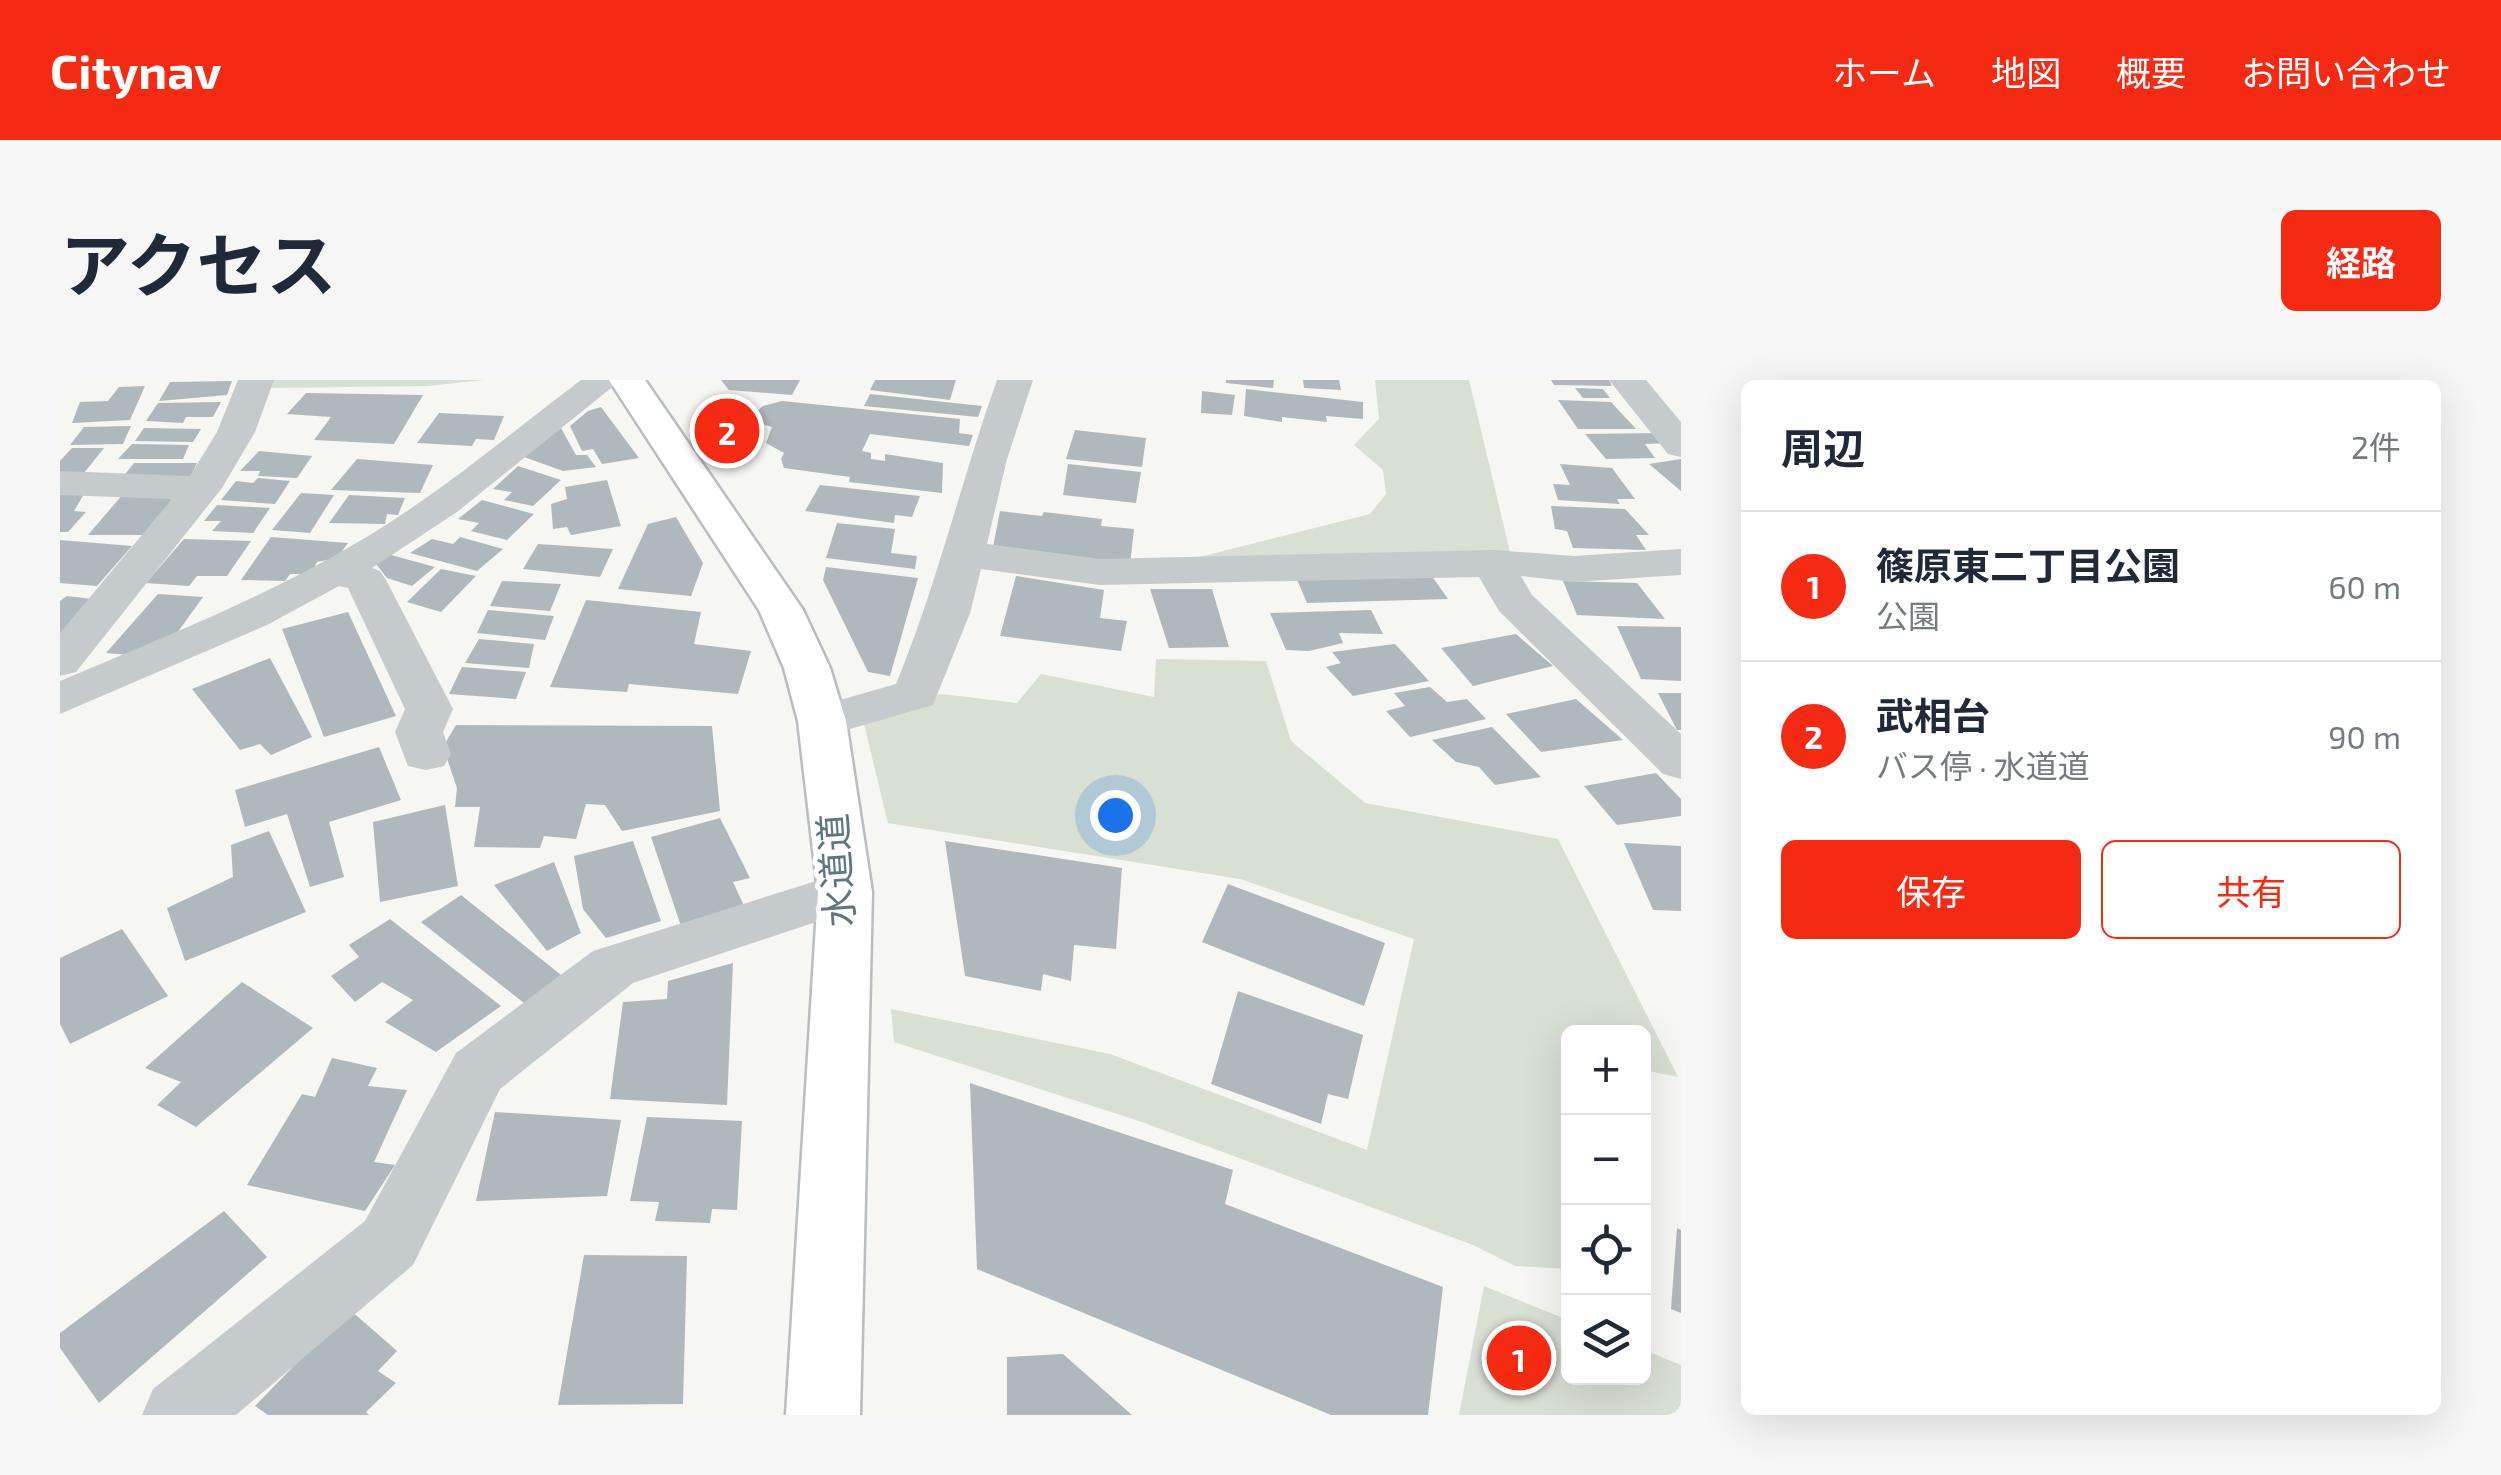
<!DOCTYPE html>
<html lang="ja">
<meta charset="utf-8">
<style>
:root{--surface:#fff;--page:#f6f6f7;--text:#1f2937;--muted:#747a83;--line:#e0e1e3;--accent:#f52a13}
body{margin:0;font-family:"Exo 2","Noto Sans JP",sans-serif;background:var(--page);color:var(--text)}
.controls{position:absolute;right:30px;bottom:30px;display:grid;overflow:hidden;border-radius:15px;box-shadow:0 10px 40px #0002}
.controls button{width:90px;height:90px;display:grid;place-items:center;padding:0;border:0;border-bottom:2px solid var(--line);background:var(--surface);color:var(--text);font:50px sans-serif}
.you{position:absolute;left:1055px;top:435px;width:35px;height:35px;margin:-25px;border:8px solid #fff;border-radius:50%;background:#1a73e8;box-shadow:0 0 0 15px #1a73e833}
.badge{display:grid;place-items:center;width:65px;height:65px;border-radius:50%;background:var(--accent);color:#fff;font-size:32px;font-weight:700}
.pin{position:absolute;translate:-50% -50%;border:5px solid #fff;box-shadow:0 2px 10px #0006}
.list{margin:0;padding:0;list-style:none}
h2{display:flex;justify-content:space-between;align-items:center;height:130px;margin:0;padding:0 40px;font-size:42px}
h2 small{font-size:32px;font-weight:400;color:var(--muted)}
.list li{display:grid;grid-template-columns:65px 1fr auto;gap:30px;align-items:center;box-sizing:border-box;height:150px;padding:0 40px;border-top:2px solid var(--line)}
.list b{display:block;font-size:38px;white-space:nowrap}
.list p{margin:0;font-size:32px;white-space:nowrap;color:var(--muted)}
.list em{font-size:32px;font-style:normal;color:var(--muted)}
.actions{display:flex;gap:20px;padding:30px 40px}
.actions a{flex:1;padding:22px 0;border:2px solid var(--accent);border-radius:15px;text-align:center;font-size:35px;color:var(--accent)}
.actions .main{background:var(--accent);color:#fff}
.icon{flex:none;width:55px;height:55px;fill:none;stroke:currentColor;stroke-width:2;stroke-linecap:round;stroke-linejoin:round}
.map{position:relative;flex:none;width:1621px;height:1035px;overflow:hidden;border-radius:15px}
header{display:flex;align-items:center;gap:60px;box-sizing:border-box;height:140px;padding:0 50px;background:var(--accent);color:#fff}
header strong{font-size:48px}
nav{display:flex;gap:55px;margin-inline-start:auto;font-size:35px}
.intro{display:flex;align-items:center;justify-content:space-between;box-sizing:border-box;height:240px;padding:0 60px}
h1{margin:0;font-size:70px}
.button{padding:25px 45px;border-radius:15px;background:var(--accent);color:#fff;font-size:35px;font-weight:700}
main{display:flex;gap:60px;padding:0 60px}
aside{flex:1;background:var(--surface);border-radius:15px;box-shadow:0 10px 40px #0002}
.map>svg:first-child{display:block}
</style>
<header>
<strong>Citynav</strong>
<nav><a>ホーム</a><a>地図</a><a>概要</a><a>お問い合わせ</a></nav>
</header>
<div class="intro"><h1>アクセス</h1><a class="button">経路</a></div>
<main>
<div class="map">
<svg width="1621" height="1035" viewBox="0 0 1621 1035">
<rect width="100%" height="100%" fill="#f6f6f2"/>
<!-- green -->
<path fill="#d8dfd3" d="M210,0H424L367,6L209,8Z
M1315,0H1409L1451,176L1123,181L1310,134L1326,114L1323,90L1294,65L1319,39Z
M1096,279L1206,281L1231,361L1305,423L1498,459L1618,697L1584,690V652H1508V889L1455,886L1413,865L1082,742L834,662L831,629L1050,674L1307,770L1354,559L1180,499L828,443L803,340L881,314L957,323L981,294L1094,317Z
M1424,906L1508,940V998H1584V970L1621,985V1035H1399Z"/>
<!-- building -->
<path fill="#aeb8bd" d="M661,0H740L732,15L669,10Z
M815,0H896L890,20L810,10Z
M1166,0H1214L1213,8L1166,3Z
M1243,0H1279L1281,10L1244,8Z
M1491,0H1549L1552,6L1494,5Z
M172,1L167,15L99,21L110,2Z
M85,6L70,40L12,43L20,22L48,21L59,7Z
M1515,8L1543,9L1550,18H1523Z
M1186,9L1303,22V39L1266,36L1267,42L1222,37V42L1184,36Z
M1142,11L1175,15L1172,35L1141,33Z
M246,13L363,15L334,64L254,60L271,37L227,34Z
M810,14L922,26L918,37L804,26Z
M1498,20L1551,22L1576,49H1518Z
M722,21L900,39L899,53L913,55L909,66L810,54L802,71L811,73V79L825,81V74L883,83L882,113L789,102L790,97L724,88L721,79L724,73L706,63L712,47L696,42L694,34L703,26Z
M161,22L153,37H126L123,43L86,41L98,23Z
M541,27L579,78L542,84L533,69L522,71L510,46L528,31Z
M379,33L444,36L434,60L416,59L412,66L357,63Z
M71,46L63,64L10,65L24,47Z
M84,48L141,49L133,62L75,61Z
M501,48L516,75H527L536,87L503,91L464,77Z
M1015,50L1086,58L1082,87L1006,79Z
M1596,53L1608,63L1585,64L1595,78L1546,79L1525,54Z
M72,64L129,65L123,79H58Z
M12,68H44L24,93L0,94V81Z
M199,71L252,76L237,98L198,96L200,91H180Z
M297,79L373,85L360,113L271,110Z
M1621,79V111L1589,84Z
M74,83H137L130,98L63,97Z
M1008,84L1081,92L1076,123L1003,115Z
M1500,84L1552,88L1575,119H1557L1560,124L1498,120L1493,104L1510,105Z
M458,86L501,100L473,126L444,120L452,112L433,109Z
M198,98L230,101L215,124L161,120L176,101L193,103Z
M547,100L561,146L511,155L507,147L493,149L491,124L507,119L505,107Z
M760,105L860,116L852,137L835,135L834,143L745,131Z
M116,112L90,155H28L64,113Z
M241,113L274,115L250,153L212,150Z
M0,114H24L14,131L26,132L8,152H0Z
M289,115L345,118L338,135L327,134L325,144L269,143Z
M422,120L474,134L447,160L411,151L419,143L398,139Z
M157,125L210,128L193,153L152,151L161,141H144Z
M1491,126L1565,129L1589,155H1576L1586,170L1513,168L1507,151L1495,149Z
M940,131L982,136L984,132L1042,139L1041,146L1074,149L1070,185L933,167Z
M616,137L643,183L631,216L558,209L588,144Z
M777,143L835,149L831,173L857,176L855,189L766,178Z
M211,157L288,163L277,178L257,182L251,194H230L225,201L181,200Z
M400,157L443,169L417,191L350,173L372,159L393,164Z
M124,159L191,161L167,196H137L129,206L86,203Z
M0,160L72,166L37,206L0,203Z
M478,164L553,169L540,197L463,189Z
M331,175L375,187L352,206L327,198L316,184Z
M766,187L858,198L830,296L808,292L763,200Z
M381,189L416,196L381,232L347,222Z
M1369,192L1388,219L1247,223L1235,195Z
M956,196L1044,210L1040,238L1067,241L1061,271L940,256Z
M442,201L501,204L490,231L430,226Z
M1503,201L1577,203L1605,239L1517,235Z
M1090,209H1152L1169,267L1109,268Z
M98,214L143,217L117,253L69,275L46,273Z
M7,216L32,219L0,258V221Z
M526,220L641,232L634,264L691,271L678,314L569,304L567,312L490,307Z
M428,230L494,236L485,260L417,253Z
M1311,230L1323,254L1279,253L1283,263L1249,271L1226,270L1210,233Z
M288,232L336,336L264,357L222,249Z
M1557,246L1621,247V301L1581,299Z
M1456,254L1493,286L1413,306L1381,268Z
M419,259L474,264L469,288L405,283Z
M1335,264L1369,301L1293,316L1266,287L1281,283L1272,272Z
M210,278L252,357L211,375L200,364L180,370L132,309Z
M402,287L466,292L456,319L389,314Z
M1370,307L1387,322L1407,319L1426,339L1350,357L1326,331L1345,326L1334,313Z
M1598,313H1621V350H1617Z
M1516,319L1563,360L1481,372L1446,334Z
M396,345L652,346L660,431L562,451L545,425L526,424L516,459L484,456L480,468L414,467L420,427H395L397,408L383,367Z
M1432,347L1481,397L1435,405L1419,387L1396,382L1372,360Z
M319,367L341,420L269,442L284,497L250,507L227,434L185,447L175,410Z
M1596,393L1621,419V436L1557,445L1524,406Z
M385,425L398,506L320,522L313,442Z
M660,438L690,498L673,502L686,530L622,549L591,457Z
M209,451L246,532L125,581L107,528L173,497L171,465Z
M573,461L601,541L546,558L523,529L514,476Z
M885,461L1062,488L1056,569L1014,565L1011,601L983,594L981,611L905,596Z
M1564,463L1621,466V531L1593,530Z
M494,482L521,553L487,571L434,505Z
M1168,504L1325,563L1304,626L1142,562Z
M401,515L501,595L464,623L361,542Z
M330,539L441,626L376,672L325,642L353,620L322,602L295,622L271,596L299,577L289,565Z
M62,549L108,616L10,664L0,644V578Z
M673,583L667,725L550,719L563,622L607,619L608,601Z
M182,602L253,648L136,747L97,725L121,702L85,688Z
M1178,611L1303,655L1288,719L1268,714L1261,744L1151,704Z
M272,678L317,688L308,706L347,710L314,782L335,785L305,831L187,805L242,714L255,717Z
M910,703L1173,790L1165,824L1383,907L1368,1035H1271L917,889Z
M435,732L561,740L547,816L416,821Z
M587,737L682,741L677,830L652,829L650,843L595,841L599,822L570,821Z
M164,831L207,877L39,1023L0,968V953Z
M1617,848L1621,850V933L1611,929Z
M524,875L627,876L623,1024L498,1025Z
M289,929L337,971L318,991L336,1003L306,1032L309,1035H208L195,1026Z
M1003,974L1072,1035H947V977Z"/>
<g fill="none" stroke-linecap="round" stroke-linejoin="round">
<!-- major casing -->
<g stroke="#b8bdc0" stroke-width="5">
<path id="major" d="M549,0H585L743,230L770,288L786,341L812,512L800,1035H726L758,512L738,341L724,288L699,230Z"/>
</g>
<!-- minor -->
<path fill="#c5cacd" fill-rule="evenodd" d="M178,0H214L195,52L162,108L16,292L0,296V253L112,119L0,115V91L130,96L157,52Z
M521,0H561L397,132L312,188L320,191L326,200L393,329L383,352L391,374L384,386L366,390L348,386L335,352L345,329L288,208L279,206L207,245L0,334V301C101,258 204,218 298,162C377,116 448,55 521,0Z
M937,0H973L947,79L927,164L1040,179L1433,170L1514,176L1621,169V195L1514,202L1461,196L1472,215L1621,354V399L1603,394L1439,231L1419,197L1040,205L921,189L910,233L873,325L762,357L745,352L738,341L745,330L836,304C877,205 901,101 937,0Z
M1549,0H1586L1621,42V77L1608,74Z
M785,492L804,498L812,512L804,526L573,603L440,709L353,885L176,1035H82L93,1009L305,841L396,673L533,571Z"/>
<!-- major -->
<use href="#major" fill="#fff" fill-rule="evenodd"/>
</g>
<g text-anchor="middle" stroke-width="10" stroke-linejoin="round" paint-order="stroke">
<!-- street labels -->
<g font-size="38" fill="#5e7681" stroke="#fff">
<text transform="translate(777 490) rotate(-94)" y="13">水道道</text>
</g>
</g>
</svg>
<div class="controls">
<button>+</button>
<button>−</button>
<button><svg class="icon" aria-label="locate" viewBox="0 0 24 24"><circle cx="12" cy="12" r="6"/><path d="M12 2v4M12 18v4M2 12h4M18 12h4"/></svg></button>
<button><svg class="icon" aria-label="layers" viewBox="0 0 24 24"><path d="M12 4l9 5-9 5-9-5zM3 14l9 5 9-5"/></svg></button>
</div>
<div class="you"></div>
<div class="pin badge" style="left:1459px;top:978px">1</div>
<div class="pin badge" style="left:667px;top:51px">2</div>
</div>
<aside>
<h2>周辺<small>2件</small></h2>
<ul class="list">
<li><span class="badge">1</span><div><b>篠原東二丁目公園</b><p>公園</p></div><em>60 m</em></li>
<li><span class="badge">2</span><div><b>武相台</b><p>バス停 · 水道道</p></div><em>90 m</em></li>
</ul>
<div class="actions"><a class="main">保存</a><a>共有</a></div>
</aside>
</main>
